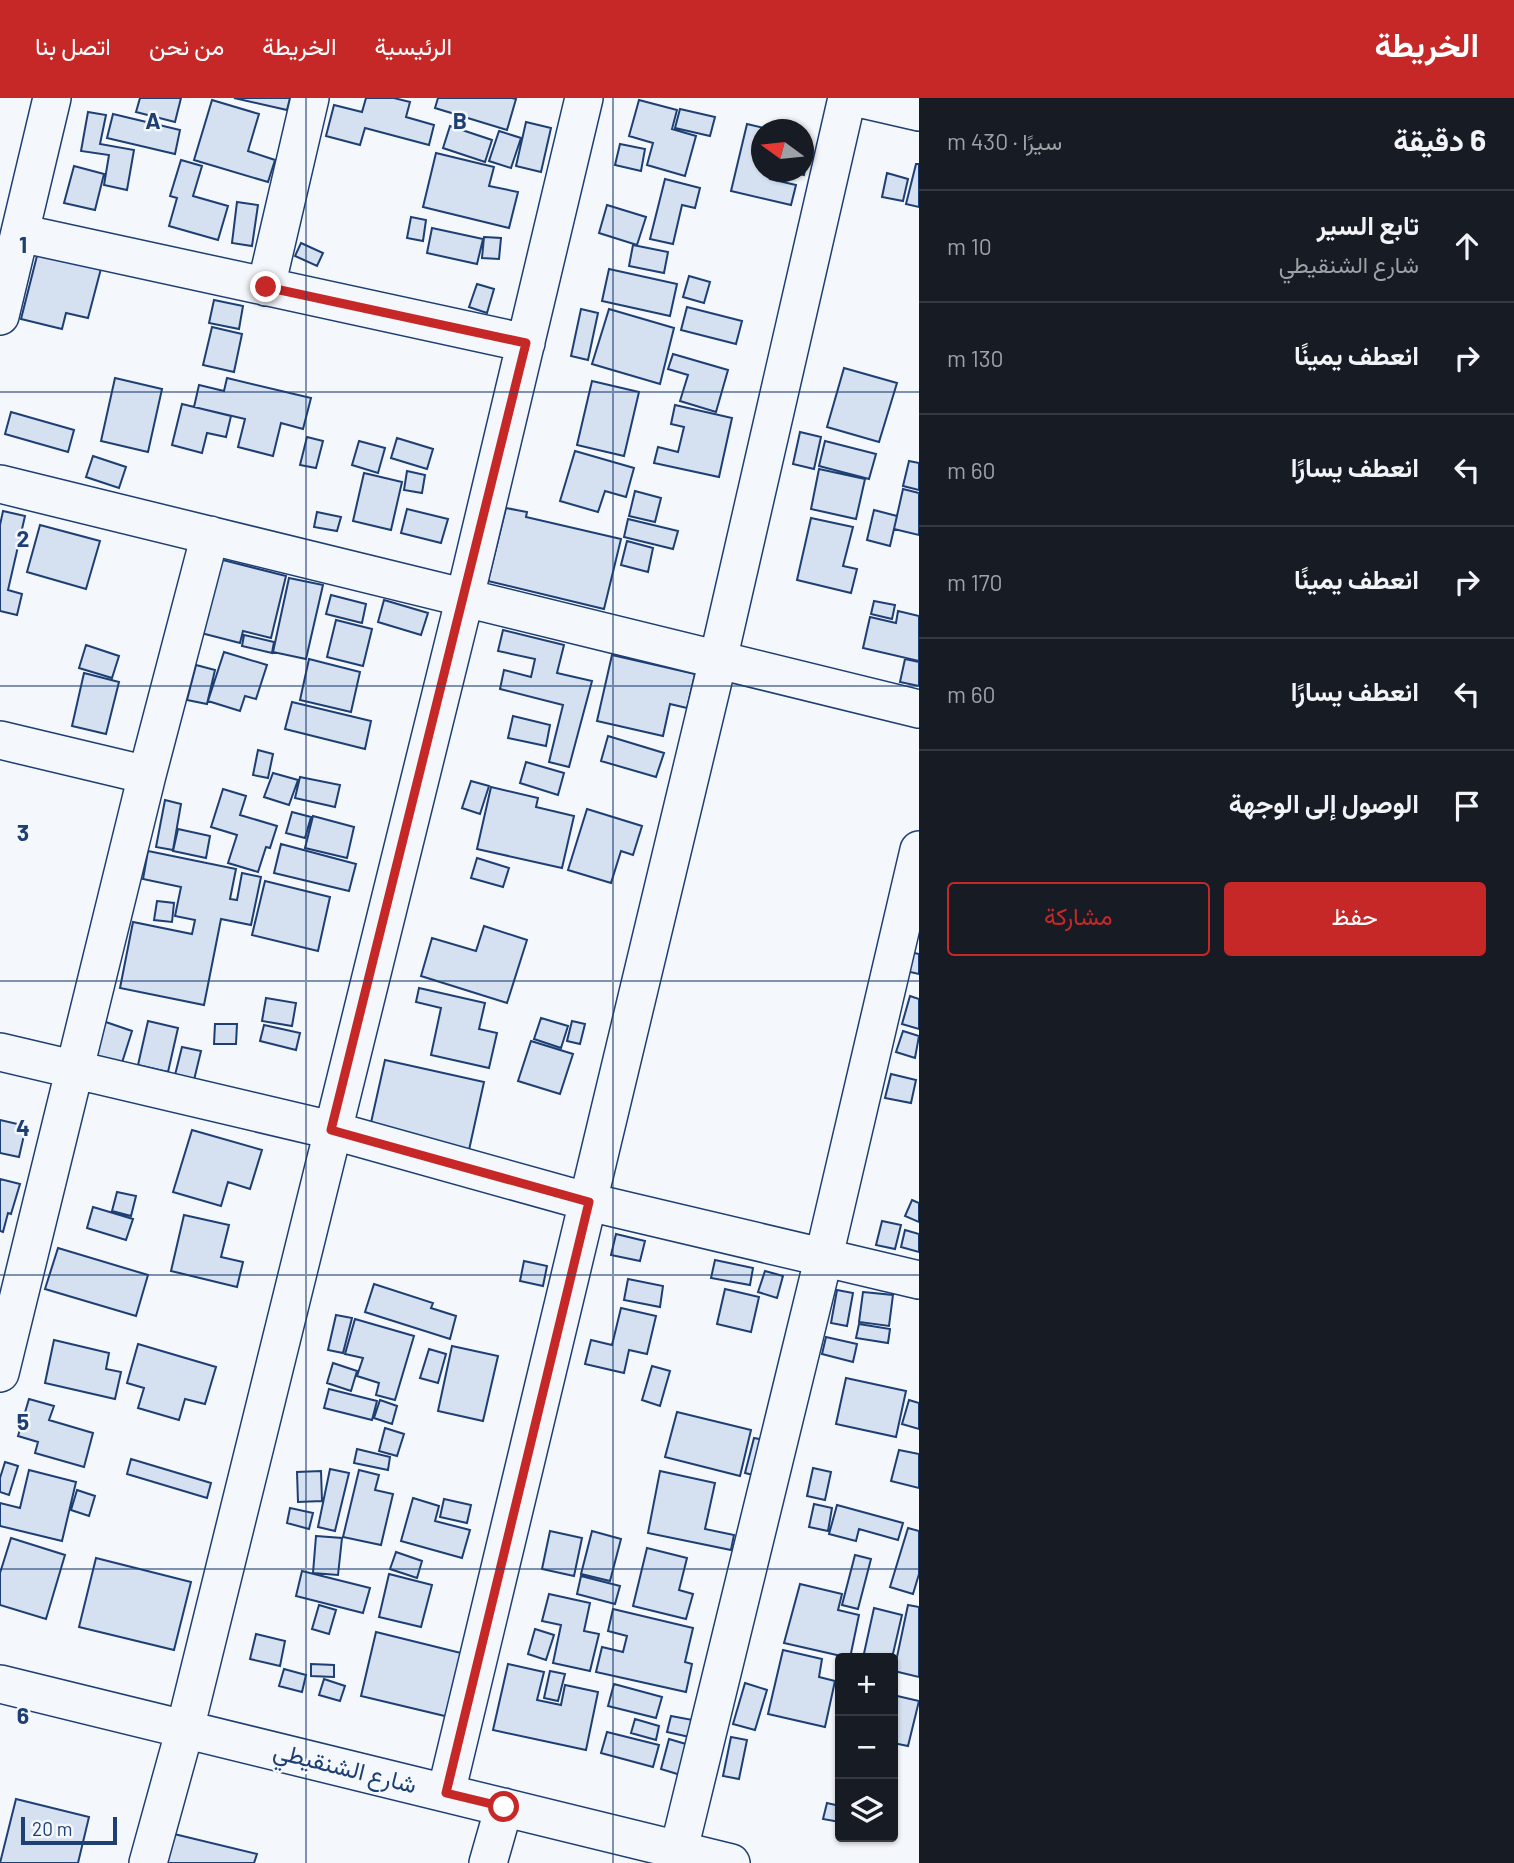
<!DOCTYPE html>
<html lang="ar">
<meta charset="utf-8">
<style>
:root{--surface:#171b24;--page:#20242c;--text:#f1f3f6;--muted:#9ea1a6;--line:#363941;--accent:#c62828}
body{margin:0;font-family:Barlow,Vazirmatn,sans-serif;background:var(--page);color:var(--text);direction:rtl}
.controls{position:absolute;right:21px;bottom:21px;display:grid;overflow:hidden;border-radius:7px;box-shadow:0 2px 5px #0004}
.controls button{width:63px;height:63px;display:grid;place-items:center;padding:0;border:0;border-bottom:2px solid var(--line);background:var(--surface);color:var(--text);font:35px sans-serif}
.compass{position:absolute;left:751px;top:21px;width:63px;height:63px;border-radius:50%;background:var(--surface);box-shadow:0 2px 5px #0004;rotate:285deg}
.scale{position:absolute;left:21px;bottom:18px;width:96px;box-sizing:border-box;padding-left:7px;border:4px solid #1d3f73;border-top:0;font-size:19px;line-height:24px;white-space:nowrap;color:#1d3f73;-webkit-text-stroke:5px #f4f7fb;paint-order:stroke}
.stop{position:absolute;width:21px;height:21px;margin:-16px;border:5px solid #c62828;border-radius:50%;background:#fff}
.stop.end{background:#c62828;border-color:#fff;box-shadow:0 2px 7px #0008}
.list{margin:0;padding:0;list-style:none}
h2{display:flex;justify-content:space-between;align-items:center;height:91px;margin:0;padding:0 28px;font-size:30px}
h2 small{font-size:23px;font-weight:400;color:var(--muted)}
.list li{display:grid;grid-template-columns:46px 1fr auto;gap:21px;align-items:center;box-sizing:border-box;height:112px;padding:0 28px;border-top:2px solid var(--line)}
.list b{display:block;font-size:26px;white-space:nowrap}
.list p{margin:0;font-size:23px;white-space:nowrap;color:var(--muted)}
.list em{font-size:23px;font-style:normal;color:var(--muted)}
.actions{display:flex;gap:14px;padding:21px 28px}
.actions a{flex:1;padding:16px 0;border:2px solid var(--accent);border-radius:7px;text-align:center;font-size:24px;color:var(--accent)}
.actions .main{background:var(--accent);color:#fff}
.icon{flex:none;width:38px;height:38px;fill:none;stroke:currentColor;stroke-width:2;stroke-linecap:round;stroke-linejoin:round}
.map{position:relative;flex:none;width:919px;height:1765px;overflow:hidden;direction:ltr}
header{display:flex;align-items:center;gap:42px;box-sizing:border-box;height:98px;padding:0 35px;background:var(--accent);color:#fff}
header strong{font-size:33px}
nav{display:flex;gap:38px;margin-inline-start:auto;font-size:24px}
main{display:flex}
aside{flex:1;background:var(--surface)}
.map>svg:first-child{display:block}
</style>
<header>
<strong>الخريطة</strong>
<nav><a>الرئيسية</a><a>الخريطة</a><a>من نحن</a><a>اتصل بنا</a></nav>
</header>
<main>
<aside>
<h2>6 دقيقة<small>سيرًا · 430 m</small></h2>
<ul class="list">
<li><svg class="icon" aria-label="ahead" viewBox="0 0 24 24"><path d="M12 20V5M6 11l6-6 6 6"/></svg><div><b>تابع السير</b><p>شارع الشنقيطي</p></div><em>10 m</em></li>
<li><svg class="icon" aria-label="right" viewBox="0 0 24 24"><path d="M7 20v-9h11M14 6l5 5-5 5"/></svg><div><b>انعطف يمينًا</b></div><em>130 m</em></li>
<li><svg class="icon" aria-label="left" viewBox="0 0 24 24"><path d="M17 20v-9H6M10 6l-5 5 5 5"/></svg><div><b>انعطف يسارًا</b></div><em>60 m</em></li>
<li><svg class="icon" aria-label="right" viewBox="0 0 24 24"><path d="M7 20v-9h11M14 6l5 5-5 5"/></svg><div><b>انعطف يمينًا</b></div><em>170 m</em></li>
<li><svg class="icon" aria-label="left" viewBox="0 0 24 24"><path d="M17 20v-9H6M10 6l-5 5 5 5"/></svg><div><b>انعطف يسارًا</b></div><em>60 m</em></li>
<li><svg class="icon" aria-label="arrive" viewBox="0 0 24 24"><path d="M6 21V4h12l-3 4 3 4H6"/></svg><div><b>الوصول إلى الوجهة</b></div></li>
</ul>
<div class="actions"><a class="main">حفظ</a><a>مشاركة</a></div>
</aside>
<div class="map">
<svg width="919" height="1765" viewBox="0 0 919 1765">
<rect width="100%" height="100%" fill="#f4f7fb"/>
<!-- building -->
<path fill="#d5e0f0" stroke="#1d3f73" stroke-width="2" d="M140,0H181L175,24L136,14Z
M234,0H290L287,12Z
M366,0H394L410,4L406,19L434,27L429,47L365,30L360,47L326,38L334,7L362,14Z
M438,0H512L516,1L507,32L435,10Z
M212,2L259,16L248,53L275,62L268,84L194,62Z
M639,2L677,12L672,31L696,38L685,78L647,67L653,45L629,38Z
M680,11L715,19L710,38L675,30Z
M88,14L106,17L100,46L134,52L127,92L104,87L109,57L81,53Z
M113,16L180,32L175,56L107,40Z
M526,24L551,30L541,74L516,68Z
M747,26L772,32H762V74H772L770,81L796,87L791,107L731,93Z
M450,28L492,42L485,64L443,50Z
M499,33L521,40L511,70L489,63Z
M804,43L811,45L804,77L790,74H804Z
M620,46L645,51L641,73L615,67Z
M436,55L494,69L489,88L518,94L509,130L423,109Z
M181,62L202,68L193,98L228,108L218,142L169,128L177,100L170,98Z
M916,66H919V109L906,106Z
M74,68L104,76L95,112L64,105Z
M887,75L908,81L903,103L882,99Z
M665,81L700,90L695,110L682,107L673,146L650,141Z
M237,104L258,107L252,148L232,145Z
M607,107L646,119L637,147L599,135Z
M411,119L426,122L423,143L407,140Z
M432,130L483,141L477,166L427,155Z
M484,139L501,140L499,161L482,160Z
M301,145L323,155L317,168L295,158Z
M40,146L103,163L88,220L66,215L62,231L21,221Z
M633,147L668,154L664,175L629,168Z
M609,171L677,186L670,218L602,203Z
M689,178L710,184L704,205L683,199Z
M477,186L494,191L487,215L469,209Z
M214,202L243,208L239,231L209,225Z
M687,209L742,223L736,246L681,232Z
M581,211L598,215L588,262L571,258Z
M609,211L674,230L660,286L592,266Z
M212,229L242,236L234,274L203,267Z
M673,256L728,272L716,314L680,303L688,277L668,271Z
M844,270L897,285L879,344L827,329Z
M115,280L162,291L148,354L101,343Z
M227,280L311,300L303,331L281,325L273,358L238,349L245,321L194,309L199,287L224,293Z
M592,283L639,294L624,358L577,347Z
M182,306L231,318L226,339L207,335L202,355L172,347Z
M675,307L732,320L719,379L654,365L658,349L678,354L684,329L671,326Z
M11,314L74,332L68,354L5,336Z
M800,334L821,339L814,371L793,366Z
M307,339L323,343L316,370L300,367Z
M397,340L433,351L427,371L391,360Z
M359,343L385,350L378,375L352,367Z
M825,343L876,356L869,381L819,368Z
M575,353L634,370L626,399L605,393L598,414L560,403Z
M93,358L126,369L119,390L86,379Z
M909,363L919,365V392L903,388Z
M819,371L865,381L856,421L811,411Z
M407,373L425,377L422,395L404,392Z
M364,375L402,384L391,432L353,423Z
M903,391L919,395V437L894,431Z
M635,393L661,400L655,424L629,418Z
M506,410L527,414L526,419L621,441L604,511L488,483Z
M407,411L448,421L441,445L401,435Z
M874,412L897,418L890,448L867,442Z
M3,413L25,418L8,492L22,496L17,517L0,513V427Z
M317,414L341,419L337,433L314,429Z
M811,420L853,429L843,468L857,471L851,495L797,482Z
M628,421L678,433L673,451L624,439Z
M40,427L100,443L86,491L27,474Z
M627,443L653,450L648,474L621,467Z
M219,461L286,478L271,540L243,533L240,545L201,535Z
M289,480L323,487L306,561L273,554Z
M331,497L366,506L362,525L326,516Z
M384,502L428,515L421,537L378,524Z
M874,503L895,507L892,521L871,516Z
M898,513L919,518V563L863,550L870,519L896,525Z
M336,522L372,531L363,568L327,559Z
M503,532L564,547L557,575L592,583L569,669L549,664L563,607L500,591L504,572L531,579L535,561L498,553Z
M244,537L274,544L272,555L242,548Z
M86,547L119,558L112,580L79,570Z
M224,554L267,567L256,601L245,598L240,613L208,603Z
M612,557L695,576L687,610L670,606L663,638L597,623Z
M309,561L360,574L351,614L300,602Z
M905,561L919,564V588L900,584Z
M196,567L215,572L207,606L187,602Z
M84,575L119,584L106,636L72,628Z
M292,604L371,623L365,651L285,631Z
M513,618L550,627L546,648L508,640Z
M608,638L664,655L656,679L601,663Z
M258,652L273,656L268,680L253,677Z
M526,664L564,675L558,697L520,685Z
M273,675L298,682L289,707L264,699Z
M300,679L340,687L335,709L295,700Z
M471,683L489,688L480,716L462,710Z
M491,689L538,700L536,709L574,718L562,770L477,751Z
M223,691L246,698L240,717L277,728L270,750L266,749L258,774L228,765L237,737L211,729Z
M165,702L181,706L173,752L156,749Z
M587,711L642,728L633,757L621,753L611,785L568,772Z
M292,714L311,719L305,740L286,735Z
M313,718L354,729L347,760L305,750Z
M178,731L210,738L206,760L173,753Z
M281,746L356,766L349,793L274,775Z
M148,753L236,771L230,801L237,802L242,775L261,779L251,827L221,821L204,907L120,890L133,824L192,836L195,822L175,818L181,789L143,781Z
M477,760L509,770L503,789L471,780Z
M265,783L330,799L318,853L252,837Z
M157,803L174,805L172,824L154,822Z
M484,828L527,842L507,905L421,878L432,840L476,853Z
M901,852L919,856V876L897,871Z
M419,890L485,905L479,931L497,935L489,970L431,957L441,910L416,904Z
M910,898L919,901V931L902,926Z
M266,900L296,905L292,928L262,923Z
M541,920L568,928L561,950L534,941Z
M97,921L132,933L120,971L85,960Z
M148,923L178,930L168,974L138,967Z
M572,923L585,926L580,946L567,943Z
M215,926H237L236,946H214Z
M264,927L300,935L296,952L260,943Z
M903,933L919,938L915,960L896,954Z
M531,943L573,956L560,996L518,983Z
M182,949L201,953L194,982L175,977Z
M385,962L484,984L469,1052L370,1029Z
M891,976L916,982L911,1005L885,1000Z
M0,1022L26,1028L19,1059L0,1055Z
M192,1032L262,1052L250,1091L228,1084L221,1108L173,1094Z
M0,1081L20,1086L11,1116L8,1115L3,1134L0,1133Z
M117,1094L136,1098L131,1118L112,1113Z
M912,1102L919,1105V1124L905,1118Z
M93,1109L133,1121L126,1142L87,1130Z
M184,1117L229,1127L221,1159L243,1164L237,1189L171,1173Z
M882,1123L901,1127L895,1151L876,1147Z
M905,1132L919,1136V1154L901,1149Z
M616,1136L645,1143L640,1163L611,1157Z
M58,1150L148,1177L136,1218L45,1191Z
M715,1162L753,1170L750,1187L711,1180Z
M524,1163L547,1168L543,1188L520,1183Z
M765,1173L783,1178L777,1200L758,1194Z
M628,1181L663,1188L660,1209L624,1202Z
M374,1186L433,1205L431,1210L456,1218L450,1241L365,1214Z
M725,1191L759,1199L751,1234L717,1226Z
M837,1192L853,1195L847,1228L831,1225Z
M863,1194L893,1197L889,1228L859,1224Z
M621,1210L656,1218L647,1256L629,1252L624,1275L585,1266L591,1242L612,1247Z
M336,1217L352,1220L343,1255L328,1252Z
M355,1221L414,1238L395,1302L376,1297L379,1285L357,1278L363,1260L345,1256Z
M859,1226L890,1231L888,1245L856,1240Z
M826,1239L857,1246L853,1264L822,1256Z
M54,1242L109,1255L106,1271L121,1274L115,1301L45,1285Z
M138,1246L216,1269L205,1306L185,1301L179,1322L138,1310L144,1290L127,1285Z
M452,1248L498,1258L483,1323L438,1313Z
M429,1251L446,1256L438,1285L420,1280Z
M333,1265L357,1273L351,1293L327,1285Z
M652,1268L670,1273L660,1308L642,1302Z
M846,1280L906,1293L896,1339L836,1326Z
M329,1291L377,1303L372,1322L324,1310Z
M29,1301L54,1308L49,1322L93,1335L84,1369L35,1355L38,1344L18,1338Z
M380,1302L397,1308L392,1326L374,1320Z
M909,1302L919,1305V1331L902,1326Z
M677,1314L751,1332L740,1378L665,1359Z
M385,1330L404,1336L397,1358L379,1353Z
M754,1340L770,1343L761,1379L745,1375Z
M357,1351L390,1359L388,1372L354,1365Z
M899,1352L919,1356V1390L891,1383Z
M131,1361L211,1385L207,1400L127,1376Z
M5,1364L18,1368L9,1397L0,1394V1380Z
M813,1370L831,1374L825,1402L807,1398Z
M330,1371L349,1375L335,1433L318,1429Z
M29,1372L76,1384L62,1443L0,1428V1405L20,1410Z
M359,1372L379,1377L375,1392L393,1396L381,1447L343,1439Z
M321,1373L322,1403L298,1404L297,1374Z
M660,1373L715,1385L705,1431L734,1437L731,1452L648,1435Z
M77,1392L95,1398L89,1418L71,1412Z
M413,1400L439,1408L435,1423L470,1432L462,1460L401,1443Z
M444,1401L471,1407L467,1425L440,1419Z
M814,1406L832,1410L828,1433L809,1429Z
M837,1407L903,1425L898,1442L859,1431L856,1443L829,1436Z
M290,1410L313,1415L309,1431L287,1425Z
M908,1430L919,1433V1476L913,1496L890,1489Z
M550,1433L582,1440L574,1478L542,1471Z
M592,1433L621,1441L610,1483L581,1476Z
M316,1438L342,1440L338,1477L313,1475Z
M11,1440L65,1457L46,1521L0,1507V1475Z
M647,1450L687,1460L679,1492L693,1496L686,1521L633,1508Z
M396,1454L422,1463L417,1480L390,1471Z
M855,1457L871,1461L858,1511L842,1507Z
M96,1460L191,1484L174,1552L79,1529Z
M302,1473L370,1490L363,1515L296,1498Z
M389,1476L432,1487L421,1529L379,1519Z
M581,1478L620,1488L615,1506L577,1496Z
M800,1486L842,1496L838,1512L859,1517L850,1560L784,1545Z
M549,1496L590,1505L584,1533L599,1536L590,1573L553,1565L561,1527L542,1523Z
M319,1507L336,1512L329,1536L312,1531Z
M908,1507L919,1509V1579L894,1573Z
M874,1510L902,1517L892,1560H863Z
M613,1511L693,1530L685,1564L692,1566L686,1594L596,1574L602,1549L623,1554L627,1538L608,1533Z
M535,1531L554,1537L546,1562L528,1556Z
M376,1534L465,1556L449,1619L361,1598Z
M256,1536L285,1543L280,1568L250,1561Z
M783,1552L822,1561L819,1579L835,1583L825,1629L768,1616Z
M311,1566L334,1567V1579L311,1578Z
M508,1566L544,1574L537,1602L561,1607L565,1587L598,1594L586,1652L493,1632Z
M284,1571L306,1577L302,1594L279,1588Z
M550,1573L565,1576L558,1603L544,1600Z
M324,1581L345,1588L340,1603L319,1597Z
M745,1585L767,1592L755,1632L733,1626Z
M614,1586L662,1599L656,1620L608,1608Z
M893,1597L919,1603L908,1648L893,1645Z
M671,1618L698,1623L694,1640L667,1634Z
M635,1621L659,1628L656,1642L631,1635Z
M607,1634L659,1647L653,1669L601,1655Z
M731,1639L747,1642L739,1681L723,1678Z
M669,1641L696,1649L687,1679L661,1671Z
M16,1701L89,1719L78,1765H0Z
M827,1705L840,1708V1724L823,1721Z
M170,1735L257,1756L254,1765H166Z"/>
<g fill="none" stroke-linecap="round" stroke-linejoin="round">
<!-- minor casing -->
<g stroke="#1d3f73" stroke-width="40">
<path id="minor" d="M858,0L919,14
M20,135L526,245
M266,189L310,0
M0,218L52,0
M0,386L919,611
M0,642L147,677
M0,954L331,1032L589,1104L919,1182
M0,1275L147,677L210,437
M0,1586L731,1765
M446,1695L718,562L847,0
M679,1751L824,1158L919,752
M148,1765L185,1631L465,499L584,0
M488,1765L504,1709"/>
</g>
<!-- minor -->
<use href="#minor" stroke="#f4f7fb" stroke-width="37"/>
</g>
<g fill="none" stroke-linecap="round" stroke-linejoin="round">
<!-- route -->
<path stroke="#c62828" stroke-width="9" d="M266,189L526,245L331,1032L589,1104L446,1695L504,1709"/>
</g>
<!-- grid -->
<path fill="none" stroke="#1d3f73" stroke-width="2" stroke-opacity="0.55" d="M306,0V1765M613,0V1765M0,294H919M0,588H919M0,883H919M0,1177H919M0,1471H919"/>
<g text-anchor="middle" stroke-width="5" stroke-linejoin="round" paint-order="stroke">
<!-- street labels -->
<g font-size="24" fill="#1d3f73" stroke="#f4f7fb">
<text transform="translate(345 1670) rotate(14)" y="8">شارع الشنقيطي</text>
</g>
</g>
<g font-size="23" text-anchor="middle" font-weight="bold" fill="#1d3f73" stroke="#f4f7fb" stroke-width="5" stroke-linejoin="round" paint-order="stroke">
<text x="153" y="31">A</text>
<text x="460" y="31">B</text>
<text x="23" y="155">1</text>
<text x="23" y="449">2</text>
<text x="23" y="743">3</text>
<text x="23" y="1038">4</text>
<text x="23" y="1332">5</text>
<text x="23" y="1626">6</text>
</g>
</svg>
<div class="controls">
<button>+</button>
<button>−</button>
<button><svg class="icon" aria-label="layers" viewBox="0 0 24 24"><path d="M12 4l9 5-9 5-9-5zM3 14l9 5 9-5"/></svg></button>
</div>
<svg class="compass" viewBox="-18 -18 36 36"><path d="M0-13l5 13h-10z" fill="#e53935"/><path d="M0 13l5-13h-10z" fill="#9ea1a6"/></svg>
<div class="scale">20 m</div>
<div class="stop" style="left:504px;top:1709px"></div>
<div class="stop end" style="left:266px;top:189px"></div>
</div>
</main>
